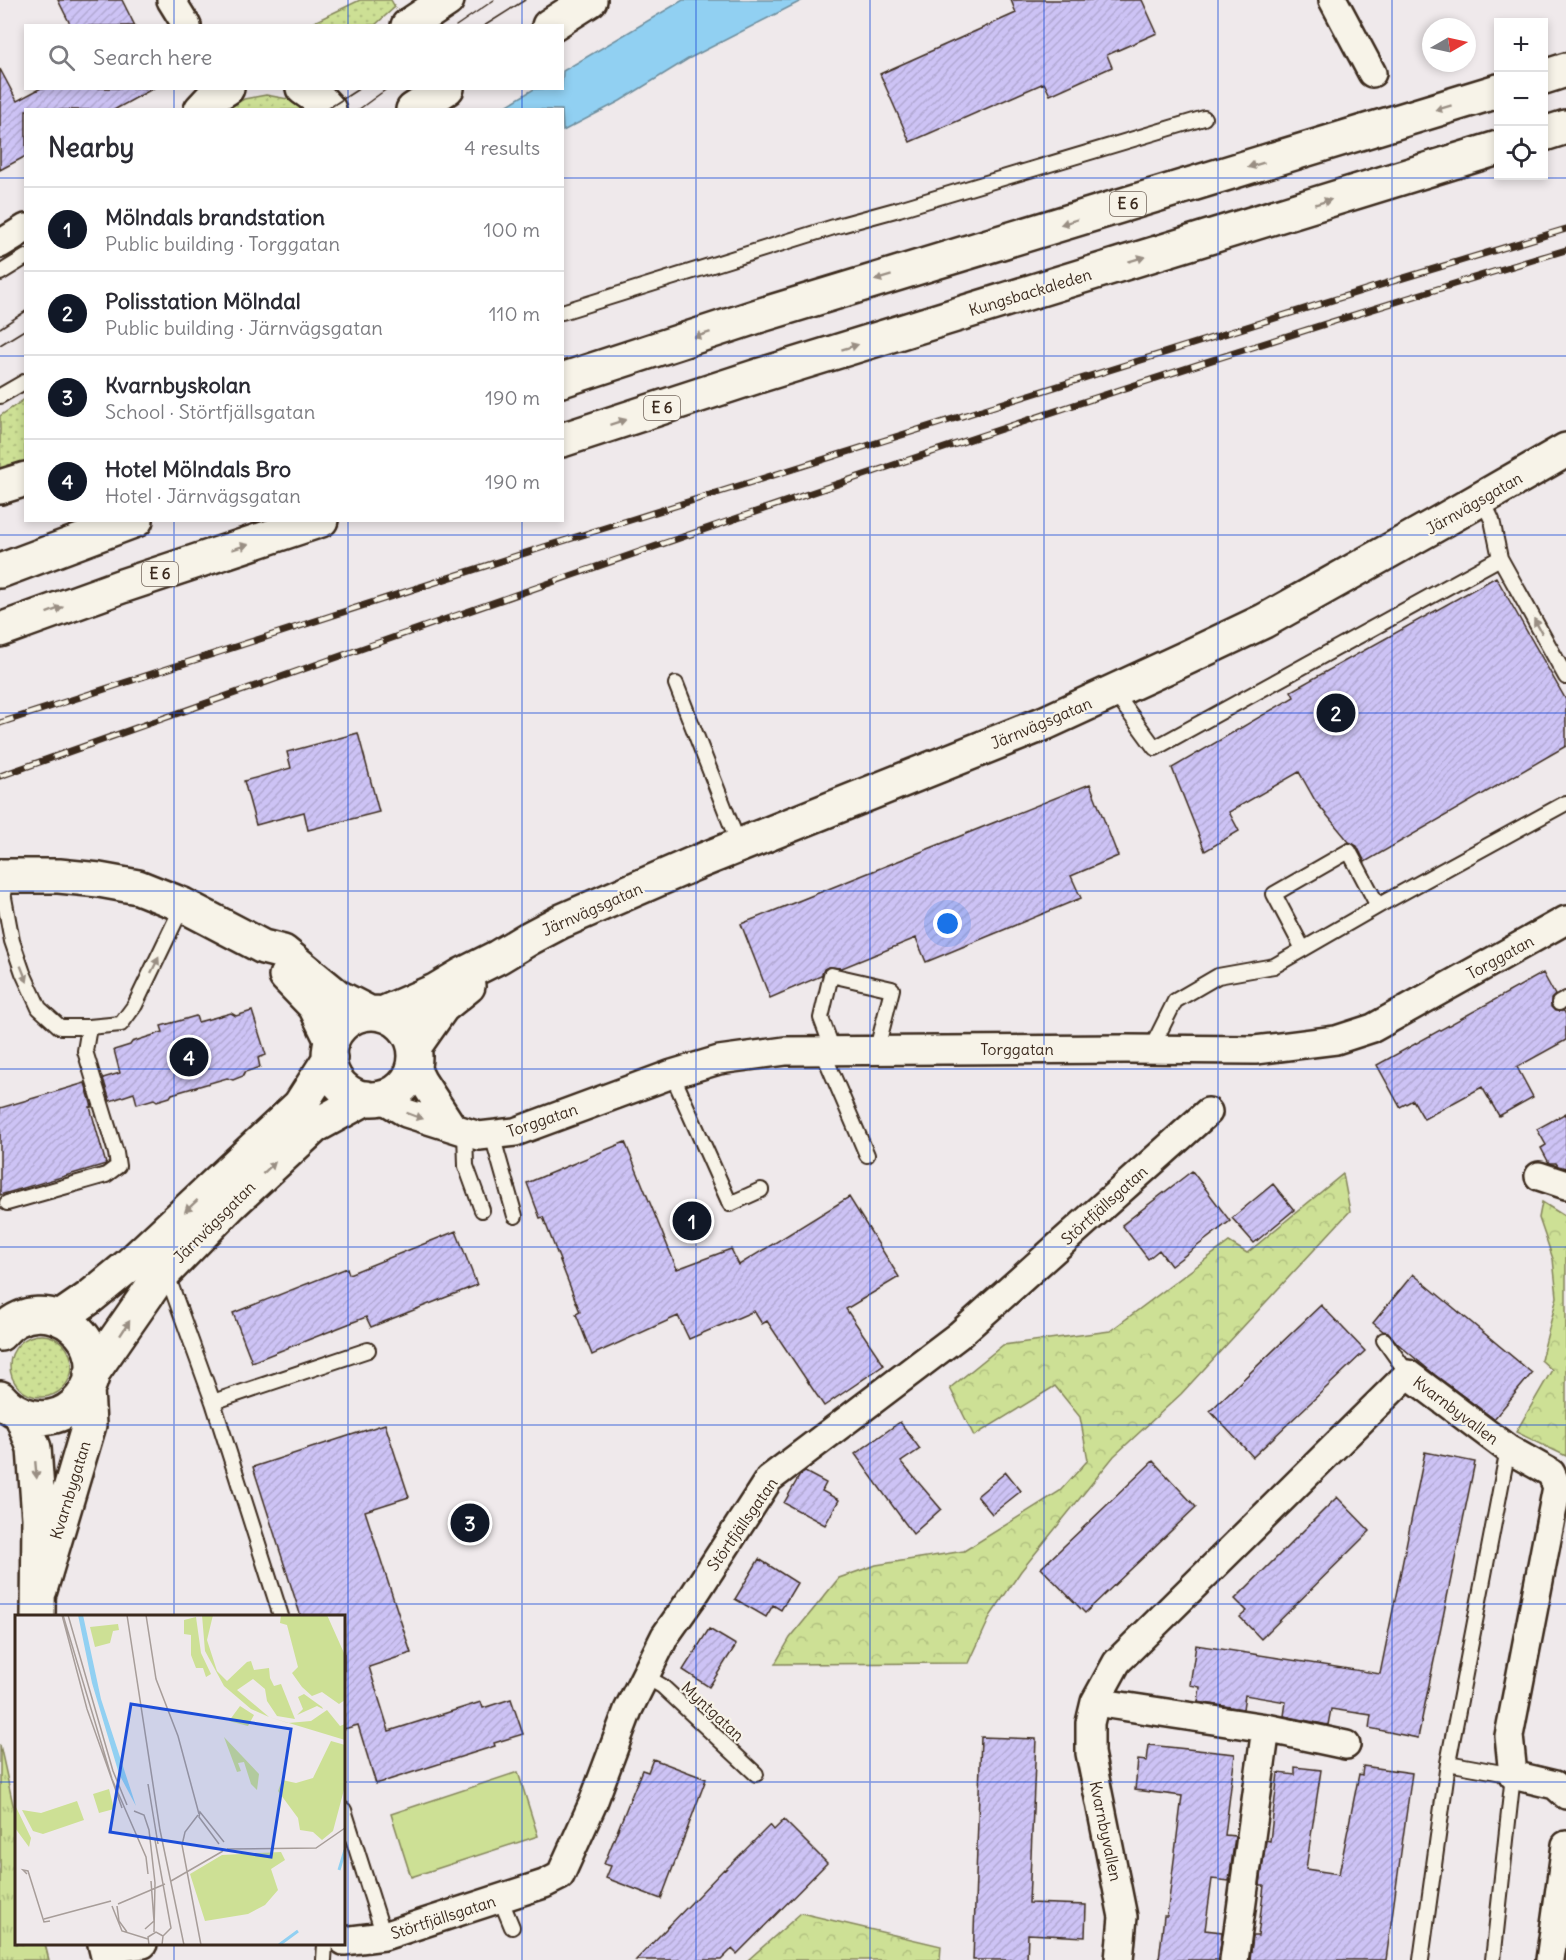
<!DOCTYPE html>
<meta charset="utf-8">
<style>
:root{--surface:#fff;--page:#f2f2f3;--text:#2b2b33;--muted:#7c7c81;--line:#e1e1e2;--accent:#111827}
body{margin:0;font-family:Delius,sans-serif;background:var(--page);color:var(--text)}
.controls{position:absolute;right:18px;top:18px;display:grid;overflow:hidden;border-radius:0px;box-shadow:0 3px 9px #0003}
.controls button{width:54px;height:54px;display:grid;place-items:center;padding:0;border:0;border-bottom:2px solid var(--line);background:var(--surface);color:var(--text);font:30px sans-serif}
.compass{position:absolute;left:1422px;top:18px;width:54px;height:54px;border-radius:50%;background:var(--surface);box-shadow:0 3px 9px #0003;rotate:81deg}
.you{position:absolute;left:948px;top:924px;width:21px;height:21px;margin:-15px;border:4px solid #fff;border-radius:50%;background:#1a73e8;box-shadow:0 0 0 9px #1a73e833}
.badge{display:grid;place-items:center;width:39px;height:39px;border-radius:50%;background:var(--accent);color:#fff;font-size:20px;font-weight:700}
.pin{position:absolute;translate:-50% -50%;border:3px solid #fff;box-shadow:0 2px 6px #0006}
.list{margin:0;padding:0;list-style:none}
h2{display:flex;justify-content:space-between;align-items:center;height:78px;margin:0;padding:0 24px;font-size:26px}
h2 small{font-size:20px;font-weight:400;color:var(--muted)}
.list li{display:grid;grid-template-columns:39px 1fr auto;gap:18px;align-items:center;box-sizing:border-box;height:84px;padding:0 24px;border-top:2px solid var(--line)}
.list b{display:block;font-size:22px;white-space:nowrap}
.list p{margin:0;font-size:20px;white-space:nowrap;color:var(--muted)}
.list em{font-size:20px;font-style:normal;color:var(--muted)}
.icon{flex:none;width:33px;height:33px;fill:none;stroke:currentColor;stroke-width:2;stroke-linecap:round;stroke-linejoin:round}
.map{position:relative;flex:none;width:1566px;height:1960px;overflow:hidden}
.search{position:absolute;background:var(--surface);box-shadow:0 3px 9px #0003;left:24px;top:24px;width:540px;height:66px;display:flex;align-items:center;gap:15px;box-sizing:border-box;padding:0 21px;border-radius:0px;color:var(--muted);font-size:22px}
.panel{position:absolute;background:var(--surface);box-shadow:0 3px 9px #0003;left:24px;top:108px;width:540px;height:414px;border-radius:0px}
.map>svg:first-child{display:block}
</style>
<div class="map">
<svg width="1566" height="1960" viewBox="0 0 1566 1960">
<defs>
<pattern id="grass-dots" width="8" height="8" patternUnits="userSpaceOnUse" patternTransform="scale(1.5)"><rect width="8" height="8" fill="#cde095"/><path d="M2 2h.1M6 6h.1" fill="none" stroke="#b1c080" stroke-width="1.8" stroke-linecap="round"/></pattern>
<pattern id="forest-crowns" width="20" height="18" patternUnits="userSpaceOnUse" patternTransform="scale(1.5)"><rect width="20" height="18" fill="#cde095"/><path d="M2 6a3 3 0 1 1 6 0M12 15a3 3 0 1 1 6 0" fill="none" stroke="#b1c080"/></pattern>
<pattern id="park-tufts" width="24" height="20" patternUnits="userSpaceOnUse" patternTransform="scale(1.5)"><rect width="24" height="20" fill="#cde095"/><path d="M3 7l-1-3M5 7V3M7 7l1-3M15 17l-1-3M17 17v-4M19 17l1-3" fill="none" stroke="#b1c080"/></pattern>
<pattern id="building-hatch" width="6" height="6" patternUnits="userSpaceOnUse" patternTransform="scale(1.5)"><rect width="6" height="6" fill="#cdc3f5"/><path d="M-1 1l2-2M0 6l6-6M5 7l2-2" fill="none" stroke="#b1a8d2"/></pattern>
</defs>
<rect width="100%" height="100%" fill="#efe9eb"/>
<filter id="ink" filterUnits="userSpaceOnUse"><feTurbulence type="fractalNoise" baseFrequency=".0167" numOctaves="2"/><feDisplacementMap in="SourceGraphic" scale="12" xChannelSelector="R" yChannelSelector="G"/><feConvolveMatrix kernelMatrix="1 2 1 2 8 2 1 2 1" color-interpolation-filters="sRGB"/></filter>
<g filter="url(#ink)">
<!-- grass -->
<path fill="url(#grass-dots)" stroke="#84855a" stroke-width="1.5" d="M360,0H391L395,7L375,25H308Z
M266,95L288,99L307,110H225L244,99Z
M25,399V463L0,471V416Z
M10 1366a31 31 0 1 1 62 0a31 31 0 1 1-62 0Z"/>
<!-- forest -->
<path fill="url(#forest-crowns)" stroke="#84855a" stroke-width="1.5" d="M1343,1174L1350,1211L1181,1394L1114,1456L1021,1571L991,1615L969,1663L775,1664L790,1638L839,1578L876,1565L964,1551L1060,1491L1088,1460L1080,1417L1055,1386L974,1436L950,1388L1003,1345L1110,1331L1229,1242L1247,1253Z
M1542,1202L1566,1217V1456L1516,1432L1552,1370L1541,1360L1557,1297L1553,1259L1539,1218Z
M801,1913L941,1946L940,1960H748Z"/>
<!-- park -->
<path fill="url(#park-tufts)" stroke="#84855a" stroke-width="1.5" d="M0,1745L16,1818V1944H45L49,1960H0Z"/>
<!-- pitch -->
<path fill="#cde095" stroke="#84855a" stroke-width="1.5" d="M518,1772L538,1836L411,1877L391,1814Z"/>
<!-- water -->
<path fill="#91d0f2" stroke="#6f8e9d" stroke-width="1.5" d="M683,0H803L688,59L620,101L563,131L562,110L501,109L534,89L562,88L563,71Z"/>
<!-- building -->
<path fill="url(#building-hatch)" stroke="#3b2a1e" stroke-width="1.5" d="M58,0H122L135,26H71Z
M1011,0H1142L1157,33L1107,55L1112,67L1050,95L1044,83L910,142L880,74L1016,13Z
M0,69L17,101L41,88H154L114,110H26V156L0,170Z
M1496,577L1566,700V746L1365,862L1357,846L1349,842L1316,802L1299,772L1229,812L1239,831L1205,851L1172,768L1294,697L1291,691Z
M358,733L379,812L308,830L304,812L256,825L244,781L291,768L287,752Z
M1090,784L1118,856L1071,876L1081,898L926,962L916,938L842,968L828,967L824,969L821,976L770,998L741,924Z
M1543,973L1555,995L1551,999V1007L1555,1011H1564L1566,1015V1040L1517,1067L1533,1097L1499,1116L1482,1087L1424,1119L1413,1100L1400,1107L1377,1065Z
M252,1011L266,1055L258,1058L260,1067L245,1072L243,1076L233,1080L227,1078L172,1094L170,1097L157,1101L154,1099L137,1104L134,1093L110,1101L103,1078L120,1073L114,1050L130,1045L132,1042L163,1032L161,1026L196,1016L198,1022L231,1013L236,1016Z
M85,1083L92,1107H90L106,1164L0,1195V1108Z
M1566,1113V1168L1558,1166L1556,1163H1549L1541,1148L1546,1145L1537,1129Z
M625,1142L677,1269L731,1249L739,1265L849,1197L899,1277L846,1309L884,1365L824,1406L767,1321L762,1324L754,1311L689,1339L678,1316L592,1355L576,1314L580,1312L543,1217L540,1218L527,1183Z
M1192,1171L1230,1221L1171,1266L1159,1250L1148,1259L1122,1225Z
M1273,1184L1294,1210L1254,1243L1232,1218Z
M456,1231L477,1285L371,1327L366,1317L252,1362L233,1313L347,1268L349,1274Z
M1413,1274L1532,1373L1494,1419L1435,1375L1397,1343L1388,1332L1383,1331L1373,1323Z
M1321,1305L1365,1351L1253,1457L1210,1411Z
M900,1422L920,1449L901,1462L941,1509L913,1534L855,1454Z
M385,1424L409,1497L365,1511L411,1653L369,1667L389,1731L481,1702L483,1708L511,1699L523,1734L494,1743L495,1746L376,1784L358,1725L344,1729V1617H301L253,1467Z
M1425,1452L1475,1462L1418,1738L1369,1728L1371,1715L1331,1709L1328,1725L1284,1716L1286,1702L1245,1695L1243,1709L1198,1702L1200,1687L1190,1685L1196,1645L1380,1674Z
M1153,1461L1196,1507L1085,1613L1041,1568Z
M805,1472L826,1483L822,1491L839,1500L825,1525L784,1503L800,1475Z
M1006,1472L1021,1491L992,1514L977,1496Z
M1337,1497L1370,1531L1261,1639L1240,1617L1247,1611L1235,1599Z
M759,1559L797,1583L781,1610L773,1605L766,1617L735,1599Z
M709,1629L736,1645L709,1687L683,1670Z
M981,1737L1036,1739L1029,1903L1086,1905L1085,1937L1028,1934L1027,1960H973Z
M1149,1745L1235,1754L1225,1835L1235,1836L1229,1881L1212,1879L1205,1930L1222,1932L1219,1960H1159L1164,1916H1167L1182,1796L1135,1790L1138,1760L1147,1761Z
M653,1759L706,1779L661,1899L606,1878L611,1866L604,1864L642,1770L648,1772Z
M1363,1766L1412,1773L1386,1960H1250L1253,1936H1258L1264,1885H1260L1266,1840L1270,1841L1278,1773L1295,1775V1767L1321,1770L1306,1869L1339,1874L1359,1774L1362,1775Z
M784,1820L827,1863L737,1954L732,1949L721,1960H636L724,1869L725,1870L770,1825L774,1830Z"/>
<g fill="none" stroke-linecap="round" stroke-linejoin="round">
<!-- service casing -->
<g stroke="#3b2a1e" stroke-width="18">
<path id="service" d="M0,273L26,257
M562,312L837,226L899,209L1204,118
M0,396L26,381
M1482,499L1492,520L1500,558L1566,677
M676,684L739,845
M1114,692L1155,748L1500,558
M0,876L12,941L23,973L39,1008L60,1027H89L121,1024L135,1005L183,905
M1303,949L1274,894L1349,851L1378,906
M1559,1003L1566,999
M1151,1049L1175,1001L1218,976L1274,966L1385,902L1566,803
M822,1050L867,1155
M833,1050L821,1018L831,975L892,989L877,1049
M672,1074L730,1204L761,1190
M465,1131L466,1166L482,1210
M492,1135L515,1216
M7,1203L106,1175L118,1166L116,1153L85,1051L89,1027
M166,1272L213,1402L281,1616
M1384,1340L1408,1374
M213,1402L368,1350
M645,1676L662,1686L756,1774
M1448,1763L1513,1775L1493,1960
M344,1810L384,1936
M500,1898L512,1927
M324,1960L325,1944
M1421,1960L1448,1763L1508,1449"/>
</g>
<!-- minor casing -->
<g stroke="#3b2a1e" stroke-width="32">
<path id="minor" d="M171,0L187,26
M1333,0L1372,73
M0,244L26,228
M414,1064L422,1080L452,1126
M381,1098L406,1113L479,1136L515,1132L672,1074L719,1060L785,1051L1127,1049L1255,1050L1336,1040L1373,1028L1566,920
M1539,1176L1566,1185
M1095,1702L1266,1728L1346,1745
M344,1941L384,1936L544,1884L560,1876L593,1803L628,1710L665,1636L694,1595L769,1479L959,1335L1208,1112
M106,1949L143,1944
M1119,1960L1123,1917L1090,1753V1723L1095,1702L1117,1662L1408,1374L1508,1449L1551,1473L1557,1487L1509,1736L1513,1775L1555,1785L1566,1795
M1234,1960L1266,1728
M1550,1960L1566,1845"/>
</g>
<!-- tertiary casing -->
<g stroke="#3b2a1e" stroke-width="38">
<path id="tertiary" d="M0,876H59L99,880L138,887L183,905L263,947L283,952L338,997L369,1013
M286,976L315,1006L332,1041
M329 1056a43 43 0 1 1 86 0a43 43 0 1 1-86 0Z
M382,1014L435,991L462,975L498,957L528,939L562,921L693,864L1045,723L1186,658L1264,621L1439,523L1566,450
M414,1047L442,1007L468,986
M60,1318L89,1298L128,1266L300,1105L330,1058
M0,1334C45,1281 123,1346 81,1398C73,1408 62,1415 50,1417C31,1420 12,1412 0,1398
M91,1375L157,1280L230,1205L315,1126L366,1098
M21,1414L34,1448L39,1518L38,1616
M40,1590L89,1425L87,1389
M105,1944L109,1960"/>
</g>
<!-- secondary casing -->
<g stroke="#3b2a1e" stroke-width="38">
<path id="secondary" d="M408,26L447,0
M549,26L590,0
M303,88L320,100L329,110
M201,110L214,96L227,88
M413,110L447,88
M0,487L26,479"/>
</g>
<!-- motorway casing -->
<g stroke="#3b2a1e" stroke-width="38">
<path id="motorway" d="M1544,77L1566,70
M1544,134L1566,127
M562,380L758,316L1498,91
M562,440L761,375L1498,148
M0,571L136,520
M0,630L122,586L321,520"/>
</g>
<!-- service -->
<use href="#service" stroke="#f7f3e8" stroke-width="14"/>
<!-- minor -->
<use href="#minor" stroke="#f7f3e8" stroke-width="27"/>
<!-- tertiary -->
<use href="#tertiary" stroke="#f7f3e8" stroke-width="33"/>
<!-- secondary -->
<use href="#secondary" stroke="#f7f3e8" stroke-width="33"/>
<!-- motorway -->
<use href="#motorway" stroke="#f7f3e8" stroke-width="33"/>
<!-- tram -->
<path stroke="#3b2a1e" stroke-width="1.5" d="M456,26L494,0
M484,26L525,0
M326,110L360,88
M358,110L388,88
M0,328L26,311
M0,345L26,329"/>
<!-- rail casing -->
<g stroke="#3b2a1e" stroke-width="7">
<path id="rail" d="M0,723L544,547L1387,283L1566,229
M0,776C519,593 1038,408 1566,250"/>
</g>
<!-- rail -->
<use href="#rail" stroke="#f7f3e8" stroke-width="4.5" stroke-dasharray="14" stroke-linecap="butt"/>
</g>
<!-- one-way arrows -->
<defs><path id="oneway-solid" d="M-6-.8H1V-3.2L6.5 0L1 3.2V.8H-6Z" transform="scale(1.5)"/></defs>
<g fill="#998e83">
<use href="#oneway-solid" transform="translate(1443 108) rotate(163)"/>
<use href="#oneway-solid" transform="translate(1256 165) rotate(163)"/>
<use href="#oneway-solid" transform="translate(1323 202) rotate(-17)"/>
<use href="#oneway-solid" transform="translate(1069 222) rotate(163)"/>
<use href="#oneway-solid" transform="translate(1137 259) rotate(-17)"/>
<use href="#oneway-solid" transform="translate(883 278) rotate(163)"/>
<use href="#oneway-solid" transform="translate(702 335) rotate(162)"/>
<use href="#oneway-solid" transform="translate(850 347) rotate(-17)"/>
<use href="#oneway-solid" transform="translate(618 422) rotate(-18)"/>
<use href="#oneway-solid" transform="translate(240 547) rotate(-18)"/>
<use href="#oneway-solid" transform="translate(55 610) rotate(-20)"/>
<use href="#oneway-solid" transform="translate(1538 626) rotate(-119)"/>
<use href="#oneway-solid" transform="translate(155 965) rotate(-64)"/>
<use href="#oneway-solid" transform="translate(24 974) rotate(68)"/>
<use href="#oneway-solid" transform="translate(415 1116) rotate(20)"/>
<use href="#oneway-solid" transform="translate(269 1168) rotate(-43)"/>
<use href="#oneway-solid" transform="translate(191 1206) rotate(137)"/>
<use href="#oneway-solid" transform="translate(125 1328) rotate(-57)"/>
<use href="#oneway-solid" transform="translate(36 1470) rotate(85)"/>
</g>
</g>
<!-- grid -->
<path fill="none" stroke="#1d4ed8" stroke-width="1.5" stroke-opacity="0.55" d="M174,0V26M348,0V26M522,0V26M696,0V1960M870,0V1960M1044,0V1960M1218,0V1960M1392,0V1960M174,88V110M348,88V110M522,88V110M0,178H26M562,178H1566M0,356H26M562,356H1566M174,520V1616M348,520V1960M522,520V1960M0,535H1566M0,713H1566M0,891H1566M0,1069H1566M0,1247H1566M0,1425H1566M0,1604H1566M0,1782H16M344,1782H1566M174,1944V1960"/>
<g text-anchor="middle" stroke-width="4.5" stroke-linejoin="round" paint-order="stroke">
<!-- shield labels -->
<g fill="#f7f3e8" stroke="#73665b" stroke-width="1.5">
<rect x="1110" y="192" width="36" height="24" rx="4.5"/>
<rect x="644" y="396" width="36" height="24" rx="4.5"/>
<rect x="142" y="562" width="36" height="24" rx="4.5"/>
</g>
<g font-size="15" font-weight="bold" fill="#3b2a1e">
<text x="1128" y="209">E 6</text>
<text x="662" y="413">E 6</text>
<text x="160" y="579">E 6</text>
</g>
<!-- street labels -->
<g font-size="16" fill="#3b2a1e" stroke="#f7f3e8">
<text transform="translate(1030 292) rotate(-17)" y="6">Kungsbackaleden</text>
<text transform="translate(1474 503) rotate(-30)" y="6">Järnvägsgatan</text>
<text transform="translate(1041 723) rotate(-23)" y="6">Järnvägsgatan</text>
<text transform="translate(592 909) rotate(-24)" y="6">Järnvägsgatan</text>
<text transform="translate(1500 957) rotate(-29)" y="6">Torggatan</text>
<text x="1017" y="1055">Torggatan</text>
<text transform="translate(542 1120) rotate(-19)" y="6">Torggatan</text>
<text transform="translate(1104 1205) rotate(-42)" y="6">Störtfjällsgatan</text>
<text transform="translate(214 1222) rotate(-45)" y="6">Järnvägsgatan</text>
<text transform="translate(1456 1410) rotate(37)" y="6">Kvarnbyvallen</text>
<text transform="translate(70 1490) rotate(-73)" y="6">Kvarnbygatan</text>
<text transform="translate(742 1524) rotate(-55)" y="6">Störtfjällsgatan</text>
<text transform="translate(713 1711) rotate(43)" y="6">Myntgatan</text>
<text transform="translate(1106 1831) rotate(78)" y="6">Kvarnbyvallen</text>
<text transform="translate(443 1917) rotate(-18)" y="6">Störtfjällsgatan</text>
</g>
</g>
<!-- overview -->
<g transform="translate(15 1615)">
<rect width="330" height="330" fill="#efe9eb"/>
<path d="M103,9L104,15L98,16L95,28L80,32L75,12ZM289,79L307,92L308,94L302,91L282,100L288,94L283,82ZM312,95L325,111L330,109V125L254,102L273,108L296,106Z" fill="#cde095"/>
<path d="M187,0H198L192,25L202,56L212,66L232,47L236,46L239,55L254,53L255,63L259,71L266,69L280,104L262,101L252,86L250,74L238,64L222,75L254,102L236,94L209,71L190,36ZM266,0H312L329,38L330,85L324,89L307,77L297,81L287,72L277,58L283,52L272,10L265,8ZM181,2L186,38L196,59L191,62L188,53H181L176,40V20L169,19V5ZM225,91L239,100L233,111L214,106ZM209,122L244,159L242,175L236,169L229,147L223,148L226,156L222,157ZM316,126L330,130V171L318,216L307,225L298,217L285,215L283,203L263,176L267,165L281,168L298,163Z" fill="#cde095"/>
<path d="M94,174L99,194L84,198L78,179ZM62,186L69,205L28,219L18,216L7,195L26,198ZM0,190L16,223L14,232L0,213ZM266,237L270,245L256,254L263,275L250,290L233,299L190,306L175,259L207,240Z" fill="#cde095"/>
<path d="M63,0H68L86,84L121,191L104,159L77,68Z" fill="#91d0f2"/>
<path fill="none" stroke="#91d0f2" stroke-width="3" d="M324,255L330,235M264,330L283,316"/>
<path fill="none" stroke="#a79d99" stroke-width="1.5" d="M47,0L72,94L107,193M48,0L97,164L131,242L133,259M53,0L98,156L112,190M112,0L145,215L169,330M131,0L141,64L163,121L184,199M133,169L143,229M119,196L129,200L134,215L140,268L139,317M183,200L170,217L167,230L186,330M140,225L156,313L148,321M204,229L184,202L185,197L209,227M212,234L301,233L330,213M12,259L8,255L13,256L29,307L35,306M156,266L208,236M103,289L150,269M97,291L107,316L133,324M102,291L104,306L112,317M29,304L96,286M130,314L139,306L136,266M134,330L133,322L141,317L148,321L147,330"/>
<path fill="#1d4ed8" fill-opacity="0.15" stroke="#1d4ed8" stroke-width="3" d="M116,89L276,114L256,242L95,217Z"/>
<rect width="330" height="330" fill="none" stroke="#3b2a1e" stroke-width="3"/>
</g>
</svg>
<div class="controls">
<button>+</button>
<button>−</button>
<button><svg class="icon" aria-label="locate" viewBox="0 0 24 24"><circle cx="12" cy="12" r="6"/><path d="M12 2v4M12 18v4M2 12h4M18 12h4"/></svg></button>
</div>
<svg class="compass" viewBox="-18 -18 36 36"><path d="M0-13l5 13h-10z" fill="#e53935"/><path d="M0 13l5-13h-10z" fill="#7c7c81"/></svg>
<div class="you"></div>
<div class="pin badge" style="left:692px;top:1221px">1</div>
<div class="pin badge" style="left:1336px;top:713px">2</div>
<div class="pin badge" style="left:470px;top:1523px">3</div>
<div class="pin badge" style="left:189px;top:1057px">4</div>
<div class="search"><svg class="icon" aria-label="search" viewBox="0 0 24 24"><circle cx="10" cy="10" r="6"/><path d="M15 15l6 6"/></svg>Search here</div>
<section class="panel">
<h2>Nearby<small>4 results</small></h2>
<ul class="list">
<li><span class="badge">1</span><div><b>Mölndals brandstation</b><p>Public building · Torggatan</p></div><em>100 m</em></li>
<li><span class="badge">2</span><div><b>Polisstation Mölndal</b><p>Public building · Järnvägsgatan</p></div><em>110 m</em></li>
<li><span class="badge">3</span><div><b>Kvarnbyskolan</b><p>School · Störtfjällsgatan</p></div><em>190 m</em></li>
<li><span class="badge">4</span><div><b>Hotel Mölndals Bro</b><p>Hotel · Järnvägsgatan</p></div><em>190 m</em></li>
</ul>
</section>
</div>
